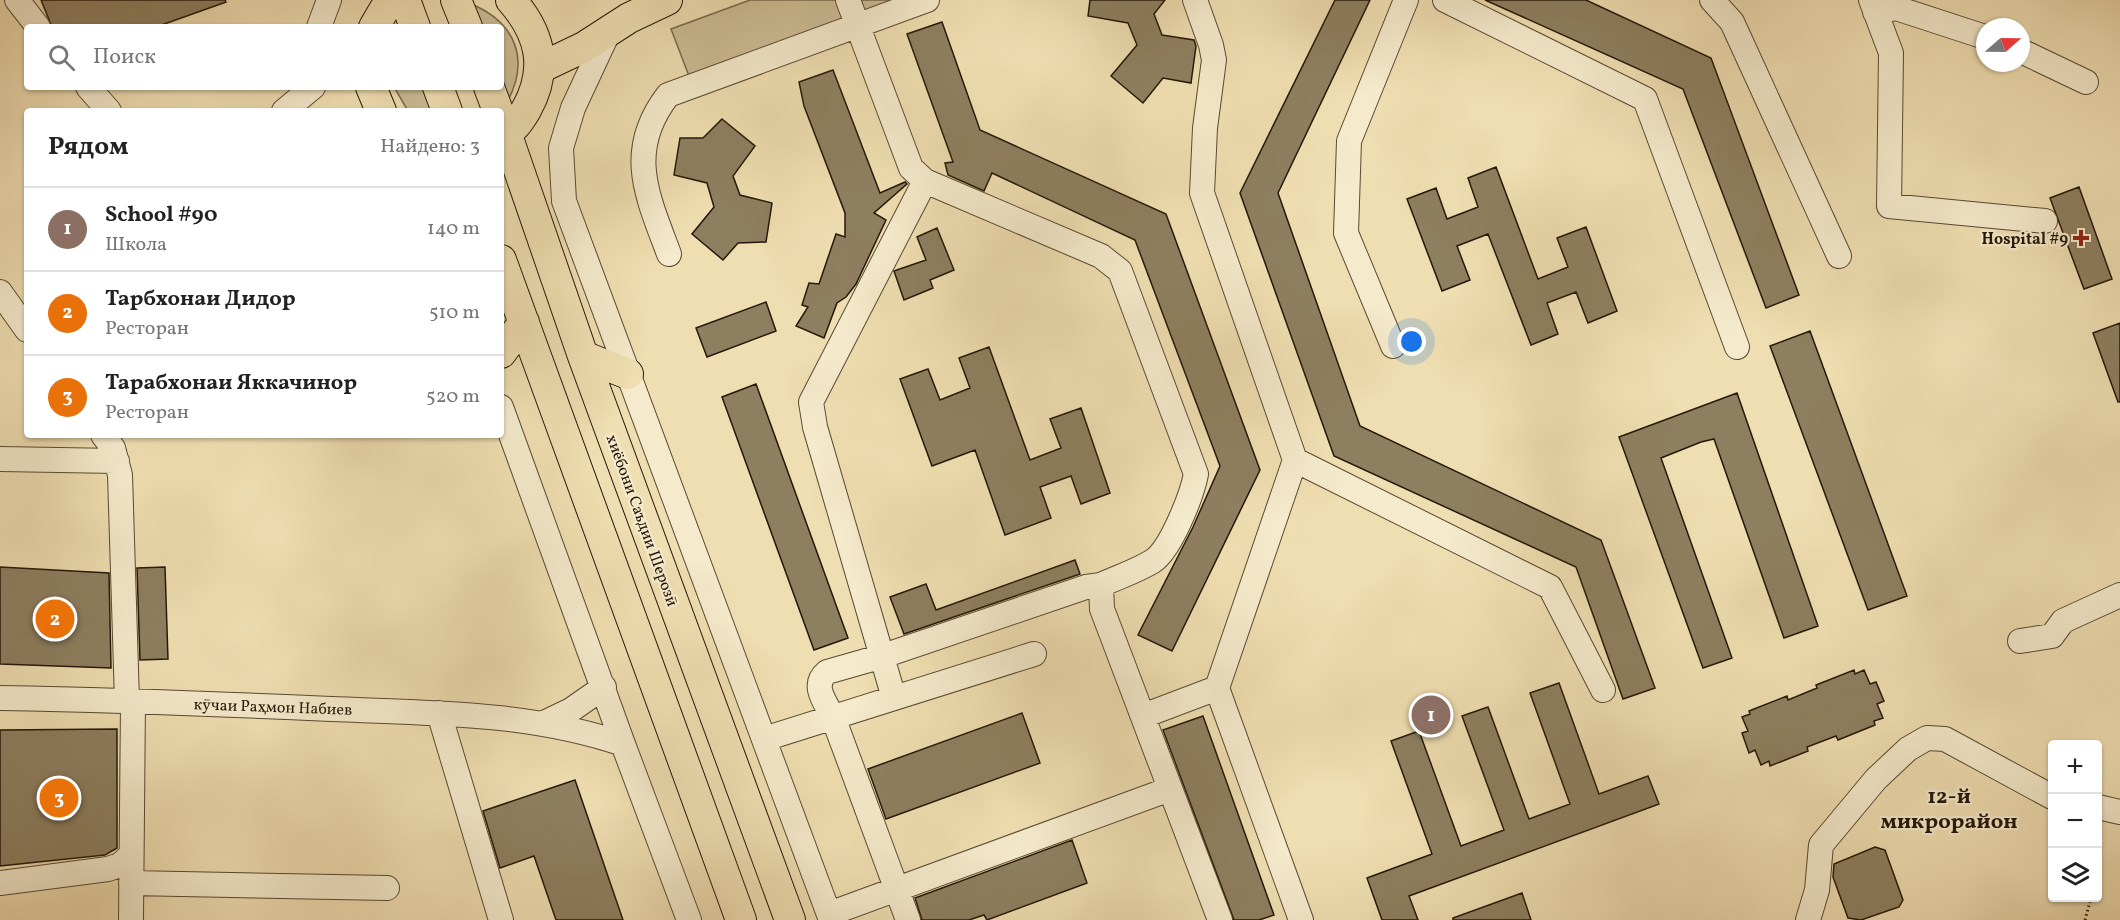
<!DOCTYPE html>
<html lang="ru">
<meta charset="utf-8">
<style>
:root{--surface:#fff;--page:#f6f6f6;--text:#222;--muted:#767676;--line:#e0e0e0;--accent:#111827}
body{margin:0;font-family:Vollkorn,serif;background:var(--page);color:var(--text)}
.controls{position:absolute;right:18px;bottom:18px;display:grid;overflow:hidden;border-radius:6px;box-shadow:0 2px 4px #0004}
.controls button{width:54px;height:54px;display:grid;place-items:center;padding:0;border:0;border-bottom:2px solid var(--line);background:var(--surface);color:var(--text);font:30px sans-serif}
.compass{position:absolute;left:1976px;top:18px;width:54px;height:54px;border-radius:50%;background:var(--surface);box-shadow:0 2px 4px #0004;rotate:70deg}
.you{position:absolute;left:1412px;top:342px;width:21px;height:21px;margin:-15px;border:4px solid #fff;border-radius:50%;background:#1a73e8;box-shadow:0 0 0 9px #1a73e833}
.badge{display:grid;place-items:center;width:39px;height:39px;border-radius:50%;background:var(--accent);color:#fff;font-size:20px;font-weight:700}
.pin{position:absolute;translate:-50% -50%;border:3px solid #fff;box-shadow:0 2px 6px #0006}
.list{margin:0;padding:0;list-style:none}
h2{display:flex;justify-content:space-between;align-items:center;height:78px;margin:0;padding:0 24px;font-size:26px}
h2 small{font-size:20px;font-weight:400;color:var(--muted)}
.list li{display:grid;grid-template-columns:39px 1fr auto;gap:18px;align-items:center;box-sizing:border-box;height:84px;padding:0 24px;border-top:2px solid var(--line)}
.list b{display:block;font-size:22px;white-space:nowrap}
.list p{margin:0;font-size:20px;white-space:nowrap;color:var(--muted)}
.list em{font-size:20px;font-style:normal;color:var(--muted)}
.icon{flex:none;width:33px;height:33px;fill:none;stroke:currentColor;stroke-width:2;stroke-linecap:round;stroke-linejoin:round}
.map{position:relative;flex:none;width:2120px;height:920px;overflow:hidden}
.search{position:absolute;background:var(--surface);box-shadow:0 2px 4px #0004;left:24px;top:24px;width:480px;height:66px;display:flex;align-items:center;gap:15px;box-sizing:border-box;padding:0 21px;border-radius:6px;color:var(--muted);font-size:22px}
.panel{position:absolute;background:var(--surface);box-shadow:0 2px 4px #0004;left:24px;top:108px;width:480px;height:330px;border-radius:6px}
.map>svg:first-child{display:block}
</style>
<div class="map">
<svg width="2120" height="920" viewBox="0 0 2120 920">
<rect width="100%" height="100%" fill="#efdeb1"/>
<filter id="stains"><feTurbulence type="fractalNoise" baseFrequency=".00333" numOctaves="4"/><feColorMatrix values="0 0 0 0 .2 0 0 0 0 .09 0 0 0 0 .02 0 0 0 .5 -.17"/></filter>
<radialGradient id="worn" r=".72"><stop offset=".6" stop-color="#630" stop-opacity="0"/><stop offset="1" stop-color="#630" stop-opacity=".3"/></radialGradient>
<!-- green -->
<path fill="#cdbc94" stroke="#796a4e" stroke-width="1.5" d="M750,0H895L689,76L671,29Z
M469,3C516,22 531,60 506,104L501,87V27H478Z
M394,87H426L435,111H408Z"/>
<!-- building -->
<path fill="#8e7f60" stroke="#251809" stroke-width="1.5" d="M41,0H225L226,2L156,27H52Z
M1090,0H1165L1154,14L1162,35L1194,40L1196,46L1191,83L1163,78L1143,103L1111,76L1137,45L1128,23L1088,16Z
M1335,0H1370L1278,193L1360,426L1601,540L1655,688L1623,699L1576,567L1334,456L1240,193Z
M1485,0H1586L1711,58L1799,295L1766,308L1683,89Z
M942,22L980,130L1166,214L1260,470L1172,651L1138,635L1193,527L1220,466L1135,240L992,173L984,191L948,175L945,163L953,162L907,34Z
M833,70L880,193L905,182L907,184L874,213L886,220L856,284L846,297L837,303L824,338L796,326L808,307L802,305L809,283L819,284L836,234L845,237V213L804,106L799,82Z
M722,119L755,146L733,176L740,195L772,203L766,242L738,243L723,260L692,234L714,207L707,183L674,175L680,138H703Z
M1496,167L1538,279L1568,267L1557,238L1586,227L1617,311L1588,323L1576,292L1547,303L1558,334L1531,345L1488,234L1457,246L1470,280L1442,291L1407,199L1436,188L1447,219L1478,207L1468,178Z
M2079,187L2112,279L2084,289L2050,198Z
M937,228L954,270L930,280L933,288L904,300L894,271L926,260L917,237Z
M766,302L776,331L707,357L696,328Z
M2120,323V402H2118L2093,333Z
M1810,331L1907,596L1868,610L1770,346Z
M989,347L1030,460L1061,448L1050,419L1081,408L1110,493L1081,504L1071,476L1040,487L1051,518L1005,535L975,450L932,466L900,379L928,369L940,400L970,388L959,358Z
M756,384L848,638L814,650L722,397Z
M1737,393L1818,626L1784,638L1714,439L1701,442L1661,458L1732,658L1703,668L1619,437Z
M1075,560L1080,574L904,634L890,597L926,584L936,610Z
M0,567L109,573L111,668L0,664Z
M165,567L168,659L140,660L137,568Z
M1854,670L1855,674L1864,670L1870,684L1876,682L1884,701L1877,704L1883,718L1874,721L1875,725L1838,740L1836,736L1807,747L1808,751L1770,766L1769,761L1761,765L1755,750L1749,753L1742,733L1748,731L1742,717L1750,714L1749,711L1787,696L1788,700L1817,688L1816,685Z
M1559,683L1599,794L1648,776L1659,804L1409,896L1418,920H1382L1367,878L1432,854L1391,741L1419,731L1461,846L1504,830L1462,716L1488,707L1529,819L1570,804L1530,693Z
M1022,713L1040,763L886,819L868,769Z
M1203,716L1274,915L1259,920H1234L1163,730Z
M117,729V848L105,855L0,866V730Z
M575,780L623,920H556L534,856L500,868L483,811Z
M1072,840L1087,883L987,920L984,915L969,920H922L915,898Z
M1875,847L1885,850L1903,900L1899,907L1861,920L1848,918L1833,877L1834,864Z
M1522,893L1531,920H1453V918Z"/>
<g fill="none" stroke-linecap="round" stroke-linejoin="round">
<!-- minor casing -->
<g stroke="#584a33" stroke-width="26">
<path id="minor" d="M17,0L38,27
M848,0L911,168L925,181L1101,256L1120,271L1196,474C1192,495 1171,549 1153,561C1137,571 1118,577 1101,585L1102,609L1220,920
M1195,0L1211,45L1214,60L1205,128L1202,193L1295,460L1550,587L1603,690
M1445,0L1645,99L1737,347
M1712,0L1732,22L1839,256
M1871,0L1891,53L1889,206L2045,221
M1875,12L1896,8L1985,37
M319,27L329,0
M608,33L573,108L561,148L564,201L831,920
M2021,51L2086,82
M88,87L109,111
M284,111L313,87
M669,254C647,195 625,151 668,95L927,0
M0,292L27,330
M1393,346L1346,233L1349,141L1406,0
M501,407L623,744L689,920
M103,435L113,448L120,475L127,701
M0,459L117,461
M2020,641L2052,636L2063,621L2120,595
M1217,688L1301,920
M0,698C110,700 221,704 331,709C430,713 529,712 623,744
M894,698L815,427L811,402L925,181
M439,713L501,920
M1143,716L1217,688L1295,460
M546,722L571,710L604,687
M764,739L1034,654
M2098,807L2120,812
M0,883L108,869L120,865L131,855
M131,883L387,888
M829,914L1170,789
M131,920L133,701
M908,920L833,717C825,702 811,685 827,672L883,656L1086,587L1101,585
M1808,920L1817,890L1821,845L1876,779L1908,749L1927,738L1945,739L2052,797"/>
</g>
<!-- major casing -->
<g stroke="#251809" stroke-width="32">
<path id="major" d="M405,0L415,27
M456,0L467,27
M374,27L384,10L395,0
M540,68L584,47L629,18L667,0
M371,87L381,111
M438,87L447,111
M489,87L498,111
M501,118L583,356L790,920
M501,136C512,132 520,120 526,110C549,69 541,34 511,0
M501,260L741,920
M501,353L524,322
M583,356L628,374"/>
</g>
<!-- path -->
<path stroke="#251809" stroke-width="3" stroke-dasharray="1.5 3" stroke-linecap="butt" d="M2085,920L2091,898"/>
<!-- minor -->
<use href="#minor" stroke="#f5eacc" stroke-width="24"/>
<!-- major -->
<use href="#major" stroke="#efdeb1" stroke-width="30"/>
</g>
<!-- markers -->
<path fill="#8f2418" stroke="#f5eacc" stroke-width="2" d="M2078 229h6v6h6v6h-6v6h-6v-6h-6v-6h6z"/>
<g text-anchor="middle" stroke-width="4.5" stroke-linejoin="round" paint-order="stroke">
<!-- poi labels -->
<g font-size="16" font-weight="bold" fill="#251809" stroke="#f5eacc" text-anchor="end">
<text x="2068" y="244">Hospital #9</text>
</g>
<!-- street labels -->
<g font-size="16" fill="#251809" stroke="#f5eacc">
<text transform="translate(643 520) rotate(70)" y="6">хиёбони Саъдии Шерозӣ</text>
<text transform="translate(273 706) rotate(2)" y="6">кӯчаи Раҳмон Набиев</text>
</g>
<!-- district labels -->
<g font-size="22" font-weight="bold" fill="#251809" stroke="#f5eacc">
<text x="1949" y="803">12-й<tspan x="1949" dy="25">микрорайон</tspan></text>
</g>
</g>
<rect width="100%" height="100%" filter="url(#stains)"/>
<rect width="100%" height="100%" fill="url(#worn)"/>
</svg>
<div class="controls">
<button>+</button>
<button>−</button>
<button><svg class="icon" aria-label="layers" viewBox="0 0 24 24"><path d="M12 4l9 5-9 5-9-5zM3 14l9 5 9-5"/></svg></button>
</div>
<svg class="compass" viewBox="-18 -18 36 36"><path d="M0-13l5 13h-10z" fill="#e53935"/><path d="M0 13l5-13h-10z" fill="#767676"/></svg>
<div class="you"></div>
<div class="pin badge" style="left:1431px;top:715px;background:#8d6e63">1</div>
<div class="pin badge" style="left:55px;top:619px;background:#e8710a">2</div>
<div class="pin badge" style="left:59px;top:798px;background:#e8710a">3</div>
<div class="search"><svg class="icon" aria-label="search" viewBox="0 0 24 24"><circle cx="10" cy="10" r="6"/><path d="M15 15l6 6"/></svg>Поиск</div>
<section class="panel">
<h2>Рядом<small>Найдено: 3</small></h2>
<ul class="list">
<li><span class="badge" style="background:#8d6e63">1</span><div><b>School #90</b><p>Школа</p></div><em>140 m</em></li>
<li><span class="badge" style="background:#e8710a">2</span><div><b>Тарбхонаи Дидор</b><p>Ресторан</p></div><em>510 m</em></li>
<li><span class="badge" style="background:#e8710a">3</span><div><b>Тарабхонаи Яккачинор</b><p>Ресторан</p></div><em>520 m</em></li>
</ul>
</section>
</div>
